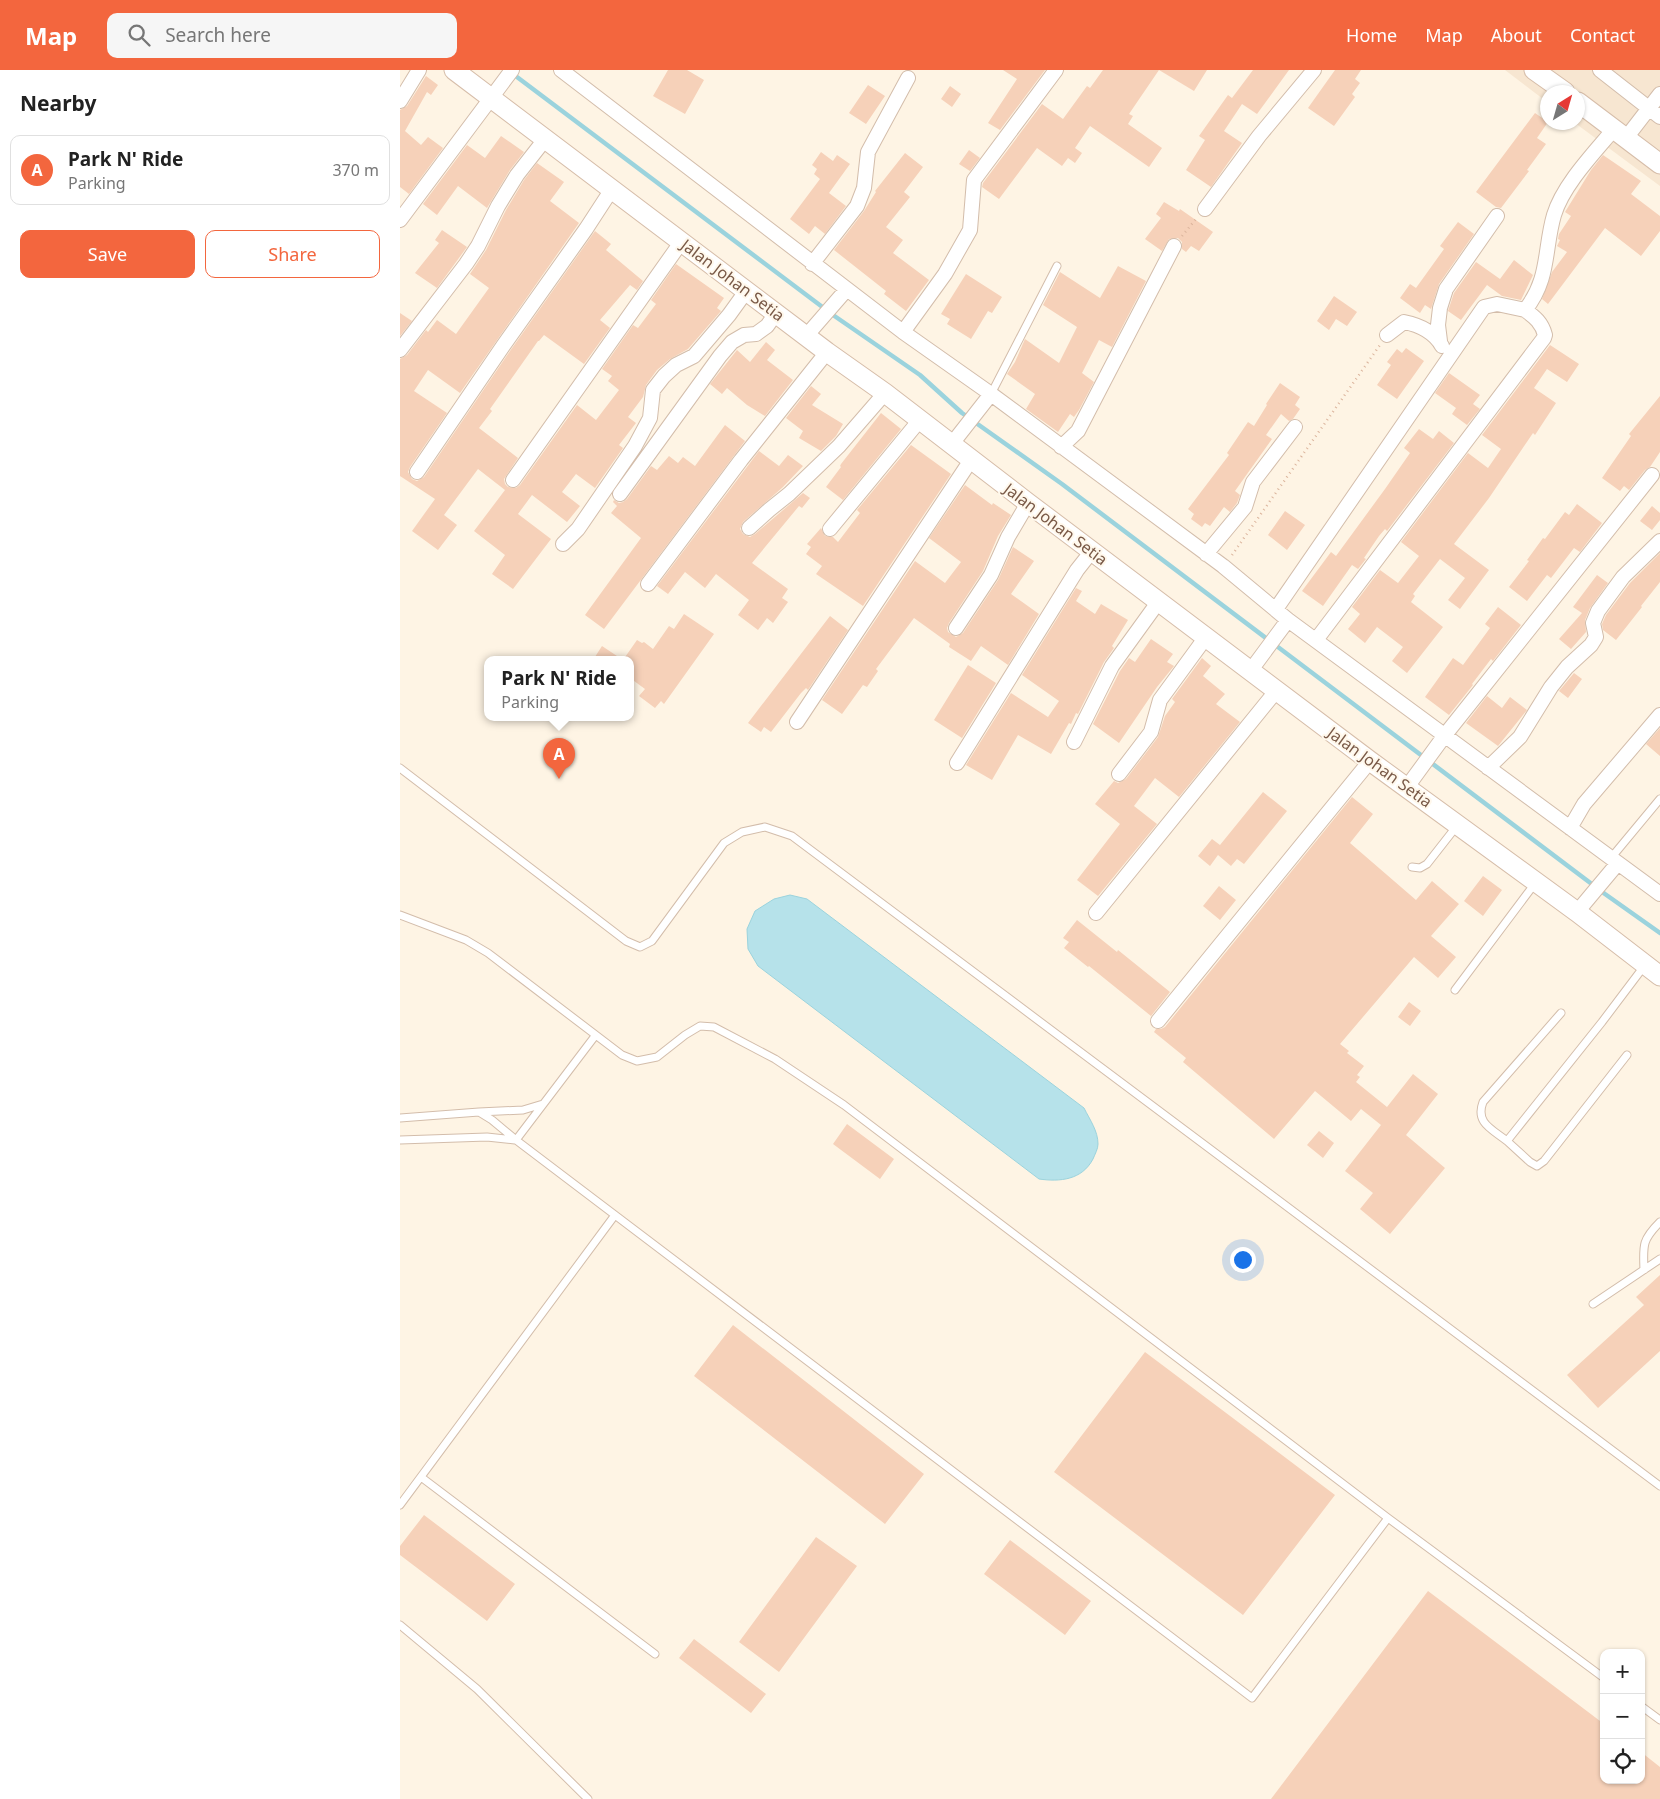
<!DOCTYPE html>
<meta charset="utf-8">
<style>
:root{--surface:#fff;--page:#f6f6f6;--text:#222;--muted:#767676;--line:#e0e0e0;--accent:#f3663e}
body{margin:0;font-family:"Noto Sans",sans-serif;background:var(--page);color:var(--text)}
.controls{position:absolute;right:15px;bottom:15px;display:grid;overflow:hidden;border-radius:10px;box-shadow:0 1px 4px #0004}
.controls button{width:45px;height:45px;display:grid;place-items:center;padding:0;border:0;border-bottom:1px solid var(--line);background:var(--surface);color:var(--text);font:25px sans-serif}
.compass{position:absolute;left:1140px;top:15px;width:45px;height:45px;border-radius:50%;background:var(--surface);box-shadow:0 1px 4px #0004;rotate:37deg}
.you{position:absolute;left:842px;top:1189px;width:18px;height:18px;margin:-12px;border:4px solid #fff;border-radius:50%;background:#1a73e8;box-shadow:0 0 0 8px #1a73e833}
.badge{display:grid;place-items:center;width:32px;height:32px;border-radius:50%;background:var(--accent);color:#fff;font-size:16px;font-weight:700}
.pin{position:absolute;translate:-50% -41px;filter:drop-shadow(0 1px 2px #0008)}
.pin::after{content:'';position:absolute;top:26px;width:18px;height:15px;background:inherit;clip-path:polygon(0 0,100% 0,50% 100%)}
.popup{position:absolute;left:84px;top:586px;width:150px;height:65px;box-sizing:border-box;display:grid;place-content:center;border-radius:10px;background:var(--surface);filter:drop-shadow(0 1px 4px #0005);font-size:16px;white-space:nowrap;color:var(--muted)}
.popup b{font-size:19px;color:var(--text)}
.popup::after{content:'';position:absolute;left:50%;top:100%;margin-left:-10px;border:10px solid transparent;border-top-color:var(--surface)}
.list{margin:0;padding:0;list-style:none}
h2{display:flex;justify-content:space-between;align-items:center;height:65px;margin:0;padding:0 20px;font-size:21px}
h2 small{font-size:16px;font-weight:400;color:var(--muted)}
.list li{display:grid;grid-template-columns:32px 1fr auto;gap:15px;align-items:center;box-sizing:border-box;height:70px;margin:0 10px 10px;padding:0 10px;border:1px solid var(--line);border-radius:10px}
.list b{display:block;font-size:19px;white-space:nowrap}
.list p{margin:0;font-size:16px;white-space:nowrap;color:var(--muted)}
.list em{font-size:16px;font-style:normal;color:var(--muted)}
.actions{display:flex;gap:10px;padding:15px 20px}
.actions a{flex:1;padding:11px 0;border:1px solid var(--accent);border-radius:10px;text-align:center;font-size:18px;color:var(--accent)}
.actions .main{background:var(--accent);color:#fff}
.icon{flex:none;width:28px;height:28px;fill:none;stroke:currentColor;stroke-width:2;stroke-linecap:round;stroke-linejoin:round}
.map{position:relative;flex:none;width:1260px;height:1729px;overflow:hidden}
header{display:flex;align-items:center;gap:30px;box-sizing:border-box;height:70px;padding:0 25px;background:var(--accent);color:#fff}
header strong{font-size:24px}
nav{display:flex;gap:28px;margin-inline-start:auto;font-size:18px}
.search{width:350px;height:45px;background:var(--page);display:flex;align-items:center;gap:12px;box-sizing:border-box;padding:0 18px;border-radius:10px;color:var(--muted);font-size:19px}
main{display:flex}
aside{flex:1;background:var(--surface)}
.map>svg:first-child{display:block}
</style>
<header>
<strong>Map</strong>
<div class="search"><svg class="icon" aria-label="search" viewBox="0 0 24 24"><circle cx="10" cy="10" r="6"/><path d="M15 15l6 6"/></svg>Search here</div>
<nav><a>Home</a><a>Map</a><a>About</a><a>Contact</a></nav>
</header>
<main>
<aside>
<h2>Nearby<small></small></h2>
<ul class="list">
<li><span class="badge">A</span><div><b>Park N' Ride</b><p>Parking</p></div><em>370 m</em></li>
</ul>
<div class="actions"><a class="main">Save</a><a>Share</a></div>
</aside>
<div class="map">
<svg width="1260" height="1729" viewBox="0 0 1260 1729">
<rect width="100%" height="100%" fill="#fef4e4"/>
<!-- residential -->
<path fill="#f7e6d1" d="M1105,0H1260V116L1175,53L1178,52V22H1148L1147,32Z"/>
<!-- water -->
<path fill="#b6e2ea" stroke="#9bd3dd" d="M390,825L407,829L684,1038C690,1050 698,1061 698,1074C698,1079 695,1084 693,1089C682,1110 660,1112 639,1109L358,896L348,879L347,859L355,841L374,829Z"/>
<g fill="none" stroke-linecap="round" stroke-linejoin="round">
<!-- stream -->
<path stroke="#9bd3dd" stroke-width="4.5" d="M113,4L433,245L520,305L562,343L662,414L1205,824L1260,863"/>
</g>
<!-- building -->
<path fill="#f6d1b9" d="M268,0H287L304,10L285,44L253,26Z
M603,0H645L600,60L588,53L617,9Z
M703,0H807L794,21L759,0L729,44L733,46L728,54L762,78L749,97L690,56L675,78L682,83L675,93L668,88L662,96L637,78L599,129L582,117L583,113L642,34L663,49L687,16L690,18Z
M853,0H889L857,44L842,34L824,61L842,73L811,117L786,100L805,70L799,66L828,25L832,28Z
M935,0H961L955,9L960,13L952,24L955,27L934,56L908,38Z
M26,6L38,15L31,25L27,22L5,61L21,75L28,67L43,78L9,124L0,117V40L7,36Z
M468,15L485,26L466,54L449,43Z
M550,16L561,24L552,37L541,29Z
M1135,43L1148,52L1137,68L1146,74L1127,100L1129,101L1101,138L1096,137L1076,122Z
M101,66L124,82L110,100L87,138L58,116L37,145L23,134L67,75L85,88Z
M569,80L580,88L570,101L559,94Z
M421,82L433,91L437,85L450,94L429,123L446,136L425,164L415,156L409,164L390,149L420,109L414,104L417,99L412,95Z
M505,83L523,97L504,122L510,127L486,157L503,170L493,183L529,210L506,241L484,224L486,221L434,180L464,141L476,122L475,121Z
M1203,85L1241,111L1231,124L1260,146V161L1241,186L1205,158L1148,234L1142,229L1152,202L1167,182L1157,176L1160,170L1158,169L1159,164L1171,146L1165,142L1191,100Z
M137,93L164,112L150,131L179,153L60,323L28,300L14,321L47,343L10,397L8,402L12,409L17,411L24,407L110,281L195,161L211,174L206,180L243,211L237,220L230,215L200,250L210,258L184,294L144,265L139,271H138L90,339L92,341L79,358L118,388L104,409L105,414L108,417L116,418L120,415L177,335L196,350L219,320L208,311L212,306L202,299L233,255L238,258L256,234L251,230L276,194L324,228L317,238L321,241L288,279L270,289L257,300L246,315L243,327L228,347L236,353L219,375L223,378L195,418L176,404L162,422L180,436L167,452L132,425L118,444L151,469L113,519L92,504L105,485L74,461L105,420L78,399L44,445L57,455L38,480L12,461L35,429L0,406V289L7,285L26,260L28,262L37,250L56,264L89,218L70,204L86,180L106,140L124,110Z
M764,132L779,141L780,139L813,162L799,181L791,176L786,182L782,179V172L778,168L769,169L762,181L745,169L761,148L756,144Z
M1058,152L1074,164L1039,214L1031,239L1025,235L1020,243L1000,228L1010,214L1016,218L1044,179L1040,176Z
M42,160L67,177L37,218L15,203L39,173L35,170Z
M1114,190L1133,205L1121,230L1102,226L1087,215L1061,250L1048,241L1054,223L1076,192L1100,209Z
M718,196L746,211L712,277L699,270L682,303L694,312L679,340L674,347L670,344L658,362L626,339L635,324L607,304L615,292L625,269L659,293L677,257L643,235L660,202L700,228Z
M566,204L602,227L592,243L588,241L571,269L547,254L550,249L541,244Z
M934,226L957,242L947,256L936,249L929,260L917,251Z
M0,243L12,251L0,266Z
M366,272L375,280L367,290L393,310L365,346L347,335L327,318L322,324L310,314L337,280L350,292Z
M1150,275L1179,294L1167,312L1147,299L1134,318L1156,333L1135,365L1133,363L1089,428L1054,474L1089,500L1060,539L1048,530L1065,508L1040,489L1013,524L1015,526L1011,532L1043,557L1007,603L992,591L1003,577L977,557L965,573L948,559L960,544L952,537L980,500L998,513L1019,486L1001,472L1068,383L1088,398L1101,379L1082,365Z
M1006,278L1024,291L997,329L977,315L991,295L987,292L997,279L1002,283Z
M1049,303L1080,325L1073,334L1080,339L1067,355L1052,344L1056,338L1035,323Z
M880,313L900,327L895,335L900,339L893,349L889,351L881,344L866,365L872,369L835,421L840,425L837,433L830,442L824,437L810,456L805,453L802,457L791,449L794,444L788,439L829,385L827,383L848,352L854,356L867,335L866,334Z
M411,316L421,324L412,335L443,354L436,366L421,381L399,368L403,361L386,348Z
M1260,326V382L1250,397L1245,400L1229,420L1224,416L1220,421L1202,408L1231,366L1229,364Z
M481,343L501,359L443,430L426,417L441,397L440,396L441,394Z
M325,355L345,371L204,559L185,545L241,468L211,443L217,436L213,432L214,430L219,433L223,432L227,429L251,396L257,400L269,386L278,393L283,387L295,396Z
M1019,359L1033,369L1039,361L1054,373L987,461L985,459L979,466L964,488L966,489L958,499L952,495L923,536L902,521L931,482L936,486L985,419L1010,383L1004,378Z
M511,375L551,404L463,536L416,504L422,496L406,484L411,477L407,474L421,458L425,466L433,467L438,472L460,443L457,440Z
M359,381L379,396L388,385L403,396L383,417L343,452L340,459L343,464L350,467L355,464L403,423L410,428L402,438L399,436L352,493L388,519L382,528L388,532L373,553L367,548L358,560L338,545L349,530L316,504L305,518L285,502L268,524L257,516Z
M565,415L592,435L593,433L611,445L598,466L583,501L549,553L547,558L548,562L556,567L563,563L598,510L613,477L634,491L611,524L639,544L608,595L581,576L571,591L549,577L550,574L514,548L476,599L478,601L467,617L463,615L442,644L422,630L515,491L545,513L561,492L529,468Z
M1177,434L1202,453L1180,482L1174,478L1151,508L1147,505L1127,531L1109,517L1129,491L1127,490L1143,468L1145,469L1165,442L1169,445Z
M1252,436L1260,443V450L1252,460L1240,451Z
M885,441L905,455L887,480L868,465Z
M1260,483V512L1241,536L1242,537L1216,570L1203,560L1202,554L1206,545L1230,513Z
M1197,505L1208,513L1190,538L1185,550L1186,562L1171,579L1159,569L1182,543L1173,537Z
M676,518L682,521L676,531L695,544L701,534L728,550L712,576L714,578L704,592L678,644L676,643L671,654L669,653L651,684L618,665L592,710L566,695L611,623L648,647L659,631L622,605Z
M1098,537L1121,555L1093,591L1091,589L1072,614L1073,615L1049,645L1025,627L1053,588L1063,595L1090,558L1085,554Z
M284,544L314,564L264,634L261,631L255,638L239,626L245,619L230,608V590H193L202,576L223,590L237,570L242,573L244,572L253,579L269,556L274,559Z
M430,546L448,560L408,620L406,618L401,623L371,662L364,657L361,662L348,653Z
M751,569L773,584L767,592L774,596L757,617L719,673L693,654L720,601L729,588L735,592Z
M802,588L811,596L803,606L825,624L816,634L840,652L779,727L755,708L734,736L757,754L698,826L677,810L720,754L695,734L714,711L718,713L726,709L758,667L765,646L775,632L772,629Z
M568,595L596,613L562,668L534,650Z
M1174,603L1182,609L1168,628L1159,621Z
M1087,626L1102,638L1110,627L1127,640L1098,676L1066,653Z
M1260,658V686L1246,674Z
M863,722L887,741L844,794L837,789L831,796L818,785L810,796L798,786L812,769L820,775Z
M952,727L973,744L950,773L1016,830L1032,811L1059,834L1031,866L1056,887L1038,908L1014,887L940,974L949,981L947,983L964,996L957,1005L960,1007L956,1012L987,1037L1013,1004L1038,1024L1006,1065L1045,1098L990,1164L960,1139L973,1123L945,1101L981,1055L961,1039L951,1051L915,1021L874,1069L783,992L786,988L754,962L756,959H761L765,957Z
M1083,806L1102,820L1083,846L1064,831Z
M819,816L836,830L820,850L803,836Z
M677,850L717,882L718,880L770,922L751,946L689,896L688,897L664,878L669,872L663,868Z
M1009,932L1021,941L1010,956L998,947Z
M447,1054L494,1089L480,1109L433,1074Z
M919,1061L934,1073L923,1088L907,1075Z
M1260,1205V1281L1198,1338L1167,1305L1244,1235L1236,1227Z
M333,1255L524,1404L485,1454L294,1306Z
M745,1282L935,1425L843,1545L654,1402Z
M24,1445L115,1514L87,1551L0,1485V1476Z
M416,1467L457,1496L379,1602L339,1572Z
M610,1470L691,1531L665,1565L584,1504Z
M1028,1521L1204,1654V1710H1241V1682L1260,1697V1729H871Z
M294,1569L366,1624L351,1643L279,1588Z"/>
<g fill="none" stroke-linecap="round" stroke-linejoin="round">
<!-- lane casing -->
<g stroke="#d3bdab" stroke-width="9">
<path id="lane" d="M591,324L657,196
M0,698L226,871L240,877L252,871L324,773L342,762L365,757L392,766L1260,1416
M1211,788L1260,729
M1012,797L1020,798L1027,794L1056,757
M0,845L66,870L88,883L222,985L237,991L257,987L285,965L300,956L314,957L375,989L444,1035L988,1448L1204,1608
M1055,920L1136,812
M1161,943L1083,1032C1075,1053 1092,1059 1107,1071L1202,952L1245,895
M79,1042L123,1040L143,1034
M0,1048L79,1042L92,1050L116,1070L852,1628L988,1448
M0,1070L87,1067L115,1070
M116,1070L195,966
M1107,1071L1130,1092L1137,1096L1144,1091L1227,985
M1244,1200C1243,1175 1242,1170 1260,1152
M1193,1234L1260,1189
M21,1407L255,1584
M0,1435L215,1145
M0,1555L77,1619L188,1729
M1241,1636L1260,1650"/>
</g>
<!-- street casing -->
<g stroke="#d3bdab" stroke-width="16">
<path id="street" d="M161,0L503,262L591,324L823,496L888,550L1260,824
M1200,0L1260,47
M0,31L19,0
M1226,68L1260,24
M805,139L859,66L914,0
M0,150L112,0
M412,194L457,136L464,118L468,82L508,8
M503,262L545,204L570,160L574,110L656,0
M407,265L447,219
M987,265L1004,252C1019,255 1034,262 1042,276
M1040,271L1038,255L1040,238L1046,219L1097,146
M0,280L66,194L78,176L98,136L117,105L146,68
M551,375L591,324
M661,377L678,361L774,176
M17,402L103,276L186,159L212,119
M113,410L282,171
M220,424L320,286L332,272L344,265L356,264L367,256L377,242
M349,458L369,440L389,424L439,376L485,323
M430,459L519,351
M163,474L178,459L235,376L250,348L253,320L264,306L276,295L294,286L329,245L347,220
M806,484L845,437L853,412L895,357
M248,514L341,390L427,282
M876,539L1084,237L1097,234L1125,240C1150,209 1144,179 1154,145C1163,115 1194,83 1214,59
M556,558L591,505L608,467L628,433
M916,570L1144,268L1145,265C1142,253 1135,247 1125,240
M851,600L888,550
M397,652L571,390
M674,672L712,596L759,531
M557,693L677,500L692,481
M1088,698L1120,667L1151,617L1167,597L1191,575L1196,567L1193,553L1198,541L1223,507L1260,471
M719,704L751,662L760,630L806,567
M1007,717L1045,665L1252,405
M1170,758L1184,734L1260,645
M1177,842L1218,793
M696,843L877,620
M758,951L970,691"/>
</g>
<!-- secondary casing -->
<g stroke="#d6bda9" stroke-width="21">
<path id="secondary" d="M54,0L427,282L485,323L628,433L970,691L1177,842L1260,906
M1134,0L1165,22
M1178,32L1260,94"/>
</g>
<!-- path -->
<path stroke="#dbb49c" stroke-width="2.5" stroke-dasharray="1 4" stroke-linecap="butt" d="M782,166L796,149
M832,485L980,275"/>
<!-- lane -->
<use href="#lane" stroke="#fff" stroke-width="7"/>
<!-- street -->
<use href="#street" stroke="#fff" stroke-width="14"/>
<!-- secondary -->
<use href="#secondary" stroke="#fff" stroke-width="19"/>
</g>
<g text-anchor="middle" stroke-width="4" stroke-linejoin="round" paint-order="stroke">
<!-- street labels -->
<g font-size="16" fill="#795947" stroke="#fff8ec">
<text transform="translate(333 210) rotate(37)" y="6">Jalan Johan Setia</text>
<text transform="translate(656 454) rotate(37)" y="6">Jalan Johan Setia</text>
<text transform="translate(980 697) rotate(36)" y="6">Jalan Johan Setia</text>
</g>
</g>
</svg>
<div class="controls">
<button>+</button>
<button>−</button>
<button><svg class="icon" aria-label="locate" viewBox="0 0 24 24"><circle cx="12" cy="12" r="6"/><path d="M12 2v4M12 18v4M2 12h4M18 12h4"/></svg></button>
</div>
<svg class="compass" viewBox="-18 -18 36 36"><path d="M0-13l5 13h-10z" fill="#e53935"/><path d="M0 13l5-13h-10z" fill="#767676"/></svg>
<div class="you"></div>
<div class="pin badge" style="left:159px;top:709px">A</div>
<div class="popup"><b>Park N' Ride</b>Parking</div>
</div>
</main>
